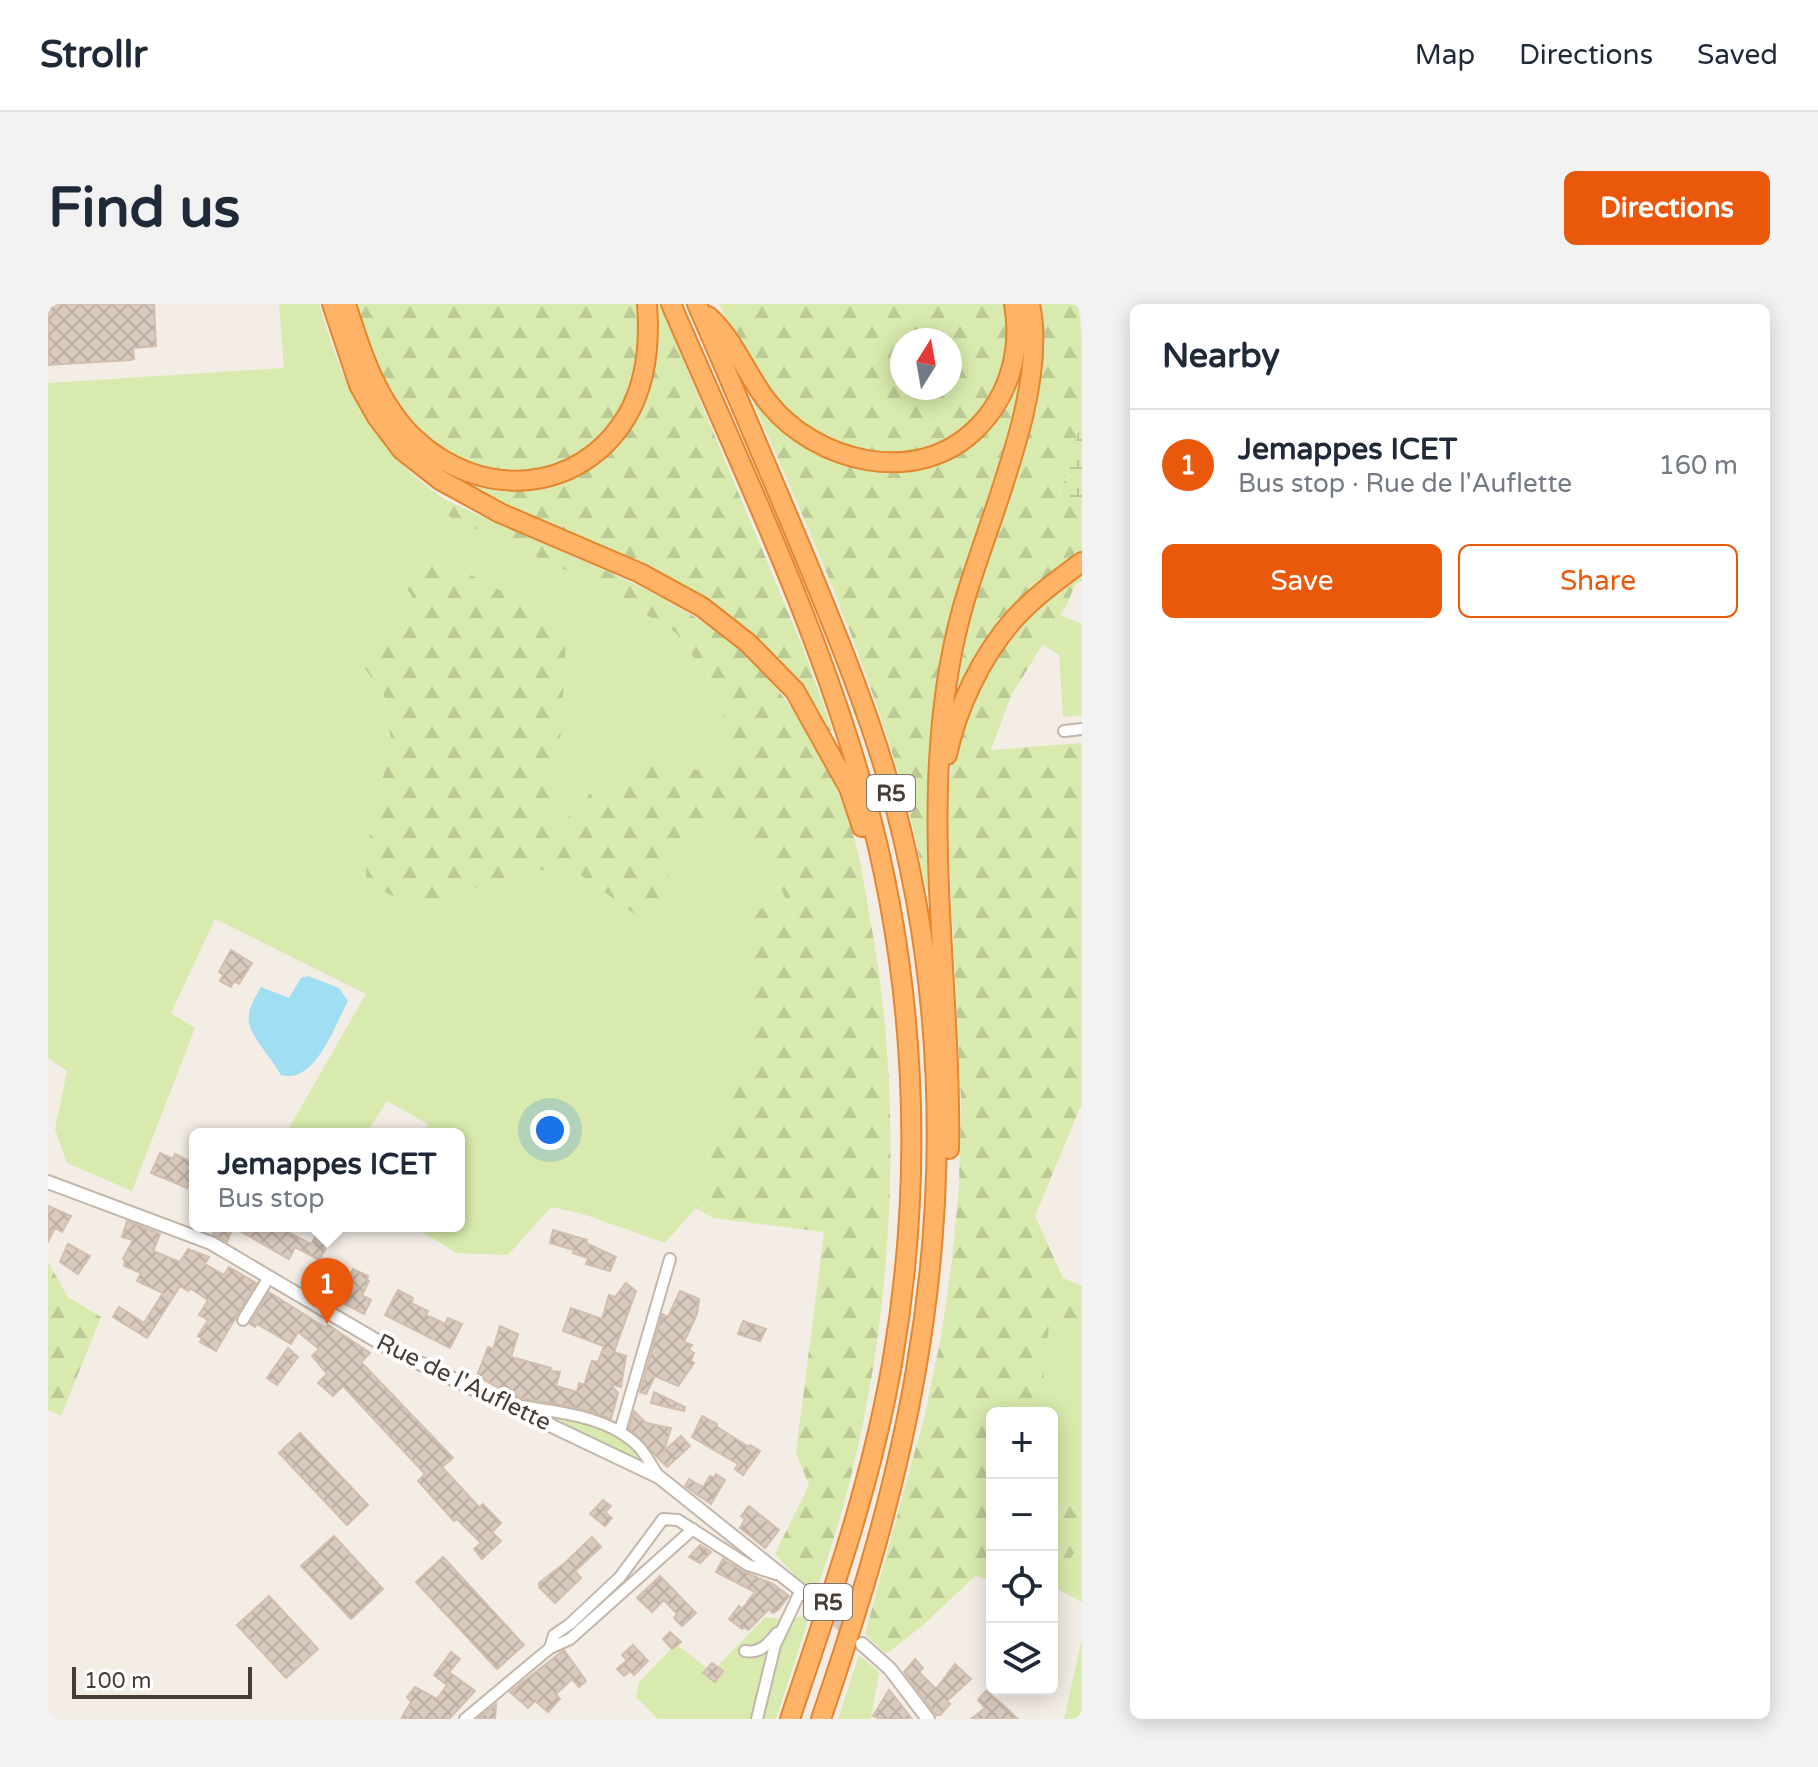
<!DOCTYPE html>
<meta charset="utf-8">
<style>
:root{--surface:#fff;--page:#f2f2f3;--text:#1f2937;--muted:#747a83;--line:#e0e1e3;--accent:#ea580c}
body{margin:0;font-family:"Varela Round",sans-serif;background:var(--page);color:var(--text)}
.controls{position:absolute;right:24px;bottom:24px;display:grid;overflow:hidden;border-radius:12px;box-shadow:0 4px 20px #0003}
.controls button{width:72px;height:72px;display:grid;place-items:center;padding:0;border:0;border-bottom:2px solid var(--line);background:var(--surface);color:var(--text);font:40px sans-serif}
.compass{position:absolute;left:842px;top:24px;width:72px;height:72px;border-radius:50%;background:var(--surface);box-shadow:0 4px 20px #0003;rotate:11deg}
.scale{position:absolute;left:24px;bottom:20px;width:180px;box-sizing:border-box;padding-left:8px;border:4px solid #473d35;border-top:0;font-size:22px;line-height:28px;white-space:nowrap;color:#473d35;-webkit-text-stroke:6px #fff;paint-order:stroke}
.you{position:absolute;left:502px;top:826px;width:28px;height:28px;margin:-20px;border:6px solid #fff;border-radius:50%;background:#1a73e8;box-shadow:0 0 0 12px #1a73e833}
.badge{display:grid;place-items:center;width:52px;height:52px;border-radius:50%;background:var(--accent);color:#fff;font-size:26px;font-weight:700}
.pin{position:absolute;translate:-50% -66px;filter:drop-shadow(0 2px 4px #0008)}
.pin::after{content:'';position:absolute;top:42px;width:28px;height:24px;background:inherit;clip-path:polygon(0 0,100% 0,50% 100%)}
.popup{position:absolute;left:141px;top:824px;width:276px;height:104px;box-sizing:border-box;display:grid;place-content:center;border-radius:12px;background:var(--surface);filter:drop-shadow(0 2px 6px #0005);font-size:26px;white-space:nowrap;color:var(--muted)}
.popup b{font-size:30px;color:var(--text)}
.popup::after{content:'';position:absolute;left:50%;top:100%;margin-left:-16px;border:16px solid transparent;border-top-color:var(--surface)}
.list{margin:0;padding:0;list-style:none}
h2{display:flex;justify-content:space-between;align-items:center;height:104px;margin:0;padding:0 32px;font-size:34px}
h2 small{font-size:26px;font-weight:400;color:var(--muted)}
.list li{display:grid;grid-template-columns:52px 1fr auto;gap:24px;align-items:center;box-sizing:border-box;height:112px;padding:0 32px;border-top:2px solid var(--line)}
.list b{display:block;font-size:30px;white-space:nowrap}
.list p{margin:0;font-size:26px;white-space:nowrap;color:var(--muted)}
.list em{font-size:26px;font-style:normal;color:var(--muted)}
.actions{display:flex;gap:16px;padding:24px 32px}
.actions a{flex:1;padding:18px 0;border:2px solid var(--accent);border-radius:12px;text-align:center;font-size:28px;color:var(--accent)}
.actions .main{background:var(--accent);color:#fff}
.icon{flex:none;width:44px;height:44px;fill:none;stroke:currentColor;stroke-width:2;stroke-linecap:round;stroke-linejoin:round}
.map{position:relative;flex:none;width:1034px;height:1415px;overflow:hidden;border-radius:12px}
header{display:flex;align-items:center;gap:48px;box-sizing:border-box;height:112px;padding:0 40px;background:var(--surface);border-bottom:2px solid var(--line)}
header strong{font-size:38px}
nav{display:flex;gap:44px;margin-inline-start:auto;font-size:28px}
.intro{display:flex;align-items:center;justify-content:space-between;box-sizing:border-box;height:192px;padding:0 48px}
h1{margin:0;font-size:56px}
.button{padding:20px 36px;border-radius:12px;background:var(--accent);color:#fff;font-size:28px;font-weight:700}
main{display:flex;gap:48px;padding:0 48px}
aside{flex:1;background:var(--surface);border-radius:12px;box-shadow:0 4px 20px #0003}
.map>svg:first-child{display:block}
</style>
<header>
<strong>Strollr</strong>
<nav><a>Map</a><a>Directions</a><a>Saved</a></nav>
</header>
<div class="intro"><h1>Find us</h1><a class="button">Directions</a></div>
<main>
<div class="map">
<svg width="1034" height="1415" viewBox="0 0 1034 1415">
<defs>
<pattern id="forest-firs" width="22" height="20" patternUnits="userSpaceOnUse" patternTransform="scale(2)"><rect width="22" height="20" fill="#d8eaad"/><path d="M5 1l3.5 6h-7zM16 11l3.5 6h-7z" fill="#bbca95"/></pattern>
<pattern id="wetland-marsh" width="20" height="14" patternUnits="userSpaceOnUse" patternTransform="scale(2)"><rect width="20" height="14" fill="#d8eaad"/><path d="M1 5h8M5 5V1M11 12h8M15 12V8" fill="none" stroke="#bbca95"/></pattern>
<pattern id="building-cross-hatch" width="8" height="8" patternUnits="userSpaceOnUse" patternTransform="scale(2)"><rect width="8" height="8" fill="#d9cabe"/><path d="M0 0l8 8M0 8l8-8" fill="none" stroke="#bcaea4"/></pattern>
</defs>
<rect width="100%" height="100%" fill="#f4ede6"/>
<!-- green -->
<path fill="#d8eaad" d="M231,0H271C296,85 322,142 396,195L389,207L541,277L627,328L672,388L681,455L654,467L618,458L507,529L518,337L351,274L364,292L354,324L316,362L336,391L343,436L319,546L447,577L494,566L533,570L606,623L624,559L649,526L677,511L717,548L750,623L703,621L701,752L659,857L648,904L617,939L535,910L503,903L460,951L408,949L365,922H411V830H377L380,820L339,797L318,830H252L241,824L318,690L167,615L123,709L147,724L84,887L19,859L7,825L19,767L0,754V79L236,64Z
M1013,311L1034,320V411L1015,413L1011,351L994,340Z
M1002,1012L1034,1020V1205L1004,1194V1109H992Z
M502,1112C535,1120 577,1124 593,1158Z
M1034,1239V1298L1004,1282V1272L1014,1265Z
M762,1311L728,1415H610L588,1393L591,1378L628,1340L664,1368L717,1313L736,1315Z
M1034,1334V1415H1016Z
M811,1351L831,1368L823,1415H790Z"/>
<!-- forest -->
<path fill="url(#forest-firs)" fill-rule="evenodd" d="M308,0H590L591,47L586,77L577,99L553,136L519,159L460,171L419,162L372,130L349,102L333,73L320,42Z
M604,0H612L755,344L785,427H779L678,314L450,203L385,166L389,163L426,180L449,185L480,186L512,179L556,154L589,112Z
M671,0H957C960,18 962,37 958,55C948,103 898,156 846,153C836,152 825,148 815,146C806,144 794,144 785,140C730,114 694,54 671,0ZM854,36H902V84H854Z
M994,0H1030L1034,34V115L1010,195L1034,199V247L979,291L912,391L908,390L928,284L980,135L997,41Z
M975,42L977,70L882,485L883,586L878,587C871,555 866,523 857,492C817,349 756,213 696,78L787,156L814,164L839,167L866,164L912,145Z
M396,195C436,214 477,232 517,249C584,278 653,307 705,359C751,404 783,463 803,523C813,554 817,588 823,620C862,831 842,1086 768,1287L750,1275L727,1250L761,1181L748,1149L776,928L665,914L648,904L659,857L701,752L703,620L709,605L727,604L749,621L717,548L677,511L649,526L624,560L606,624L533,571L494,566L447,577L387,598L359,600L318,577L319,546L343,436L336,391L316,363L325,331L354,324L364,292L351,274L355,262L390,254L509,316L518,337L507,528L551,480L618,458L654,467L681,455L672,388L627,328L541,277L389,207Z
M1034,264V277L1027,281L1019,300L963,392L943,446L1034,439V799L987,912L1015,974L1034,982V1020L1002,1012L992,1109H944V1276L927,1272L873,1323L838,1350L817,1330L877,1110L893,1033L904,956L911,882L913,797L899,504L905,450L914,416L954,340L984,306Z
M0,958L20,993L53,1013L13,1112L0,1106Z
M1004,1194L1034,1205V1239L1014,1265L1004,1272Z"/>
<!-- wetland -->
<path fill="url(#wetland-marsh)" d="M1034,115V199L1010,196Z"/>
<!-- water -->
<path fill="#9fdef3" d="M260,672L291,684L300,697C287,721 267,781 233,771C228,764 224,756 218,749C198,721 194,715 213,683L241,694L253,674Z"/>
<!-- building -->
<path fill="url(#building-cross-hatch)" stroke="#d1beae" stroke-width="2" d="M0,0H106L108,42L85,44L86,55L82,56L0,61Z
M183,646L204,659L191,680L186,677L183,683L172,677L175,671L171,668Z
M112,849L125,855L127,850L147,860V868L139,884L103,869Z
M0,902L23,912L14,928L7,924L0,938Z
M79,917L112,930L105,947L132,958L140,945L161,953L157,960L176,971L181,963L208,979L168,1047L152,1038L154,1034L150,1032L160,1016L151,1011L160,996L142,984L140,987L132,982L99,1034L65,1013L71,1003L96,1019L115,989L89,977L93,969L76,962L77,956L75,955L85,936L74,933Z
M168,922H228L263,940L272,925L285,932L271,956L247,943L241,955L185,923L179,938L165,930Z
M505,926L539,936L538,939L568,953L562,967L538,960L540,954L525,949L526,946L502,939Z
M20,940L42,952L30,970L12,958Z
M305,965L320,972L319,976L321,977L314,991L323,996L316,1010L262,982L271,966L298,981Z
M578,979L588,987L566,1048L578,1052L573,1083L562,1080L570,1089L563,1115L534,1105L468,1093L429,1072L440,1043L445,1045L452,1022L470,1030L463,1053L503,1064L502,1067L512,1068L508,1082L529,1088L531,1079L536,1081L544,1057L550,1058L556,1042L515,1027L523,1004L554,1015L561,991L567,993Z
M350,986L365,994L363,999L380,1007L378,1011L397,1020L400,1014L414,1020L402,1044L337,1011Z
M632,987L651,995L649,1010L636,1038L644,1041L641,1046L646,1049L643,1057L646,1059L630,1082L607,1072L598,1090L592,1088L614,1010L620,1013Z
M221,988L278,1024L280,1021L322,1049L313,1058L405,1154L394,1163L431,1203L435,1200L453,1219L444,1228L453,1237L434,1255L426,1245L433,1239L409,1215L406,1217L370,1177L377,1170L295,1082L285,1092L270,1079L279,1070L264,1052L271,1045L250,1028L243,1040L209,1020L207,1023L202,1020Z
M695,1017L718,1025L712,1037L690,1030Z
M240,1044L250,1053L229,1081L219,1074Z
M606,1088L637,1103L636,1107L603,1099Z
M586,1107L598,1119L623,1124L616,1147L633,1132L642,1142L619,1163L581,1125Z
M654,1112L669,1120V1123L701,1143L702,1141L712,1147L695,1171L687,1165L690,1160L644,1133Z
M252,1129L320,1201L299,1221L231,1149Z
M668,1170L677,1176L663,1200L637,1182L641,1175L655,1183L662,1172L666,1174Z
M555,1196L563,1202L557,1208L564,1214L557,1222L542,1210Z
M701,1202L731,1226L717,1244L692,1224L697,1215L693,1212Z
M286,1232L335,1285L303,1315L253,1262Z
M544,1233L553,1243L527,1267L533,1274L507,1299L491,1283V1279L518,1258Z
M652,1241L663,1248L652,1259L641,1253Z
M395,1253L476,1341L449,1365L368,1278Z
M675,1255L696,1268L725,1280L741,1292L730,1306L725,1309L721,1305L700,1326L697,1323L694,1325L681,1315L691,1302L694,1305L707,1288L668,1268Z
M612,1272L648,1309L634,1322L626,1314L629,1310L616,1296L604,1308L589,1294Z
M221,1292L270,1345L238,1374L189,1321Z
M622,1328L633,1338L624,1345L615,1335Z
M585,1341L600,1357L586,1371L582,1367L576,1372L569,1365L579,1356L574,1351Z
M516,1346L538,1377L531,1383L524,1375L508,1390L512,1395L500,1408L487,1397L480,1404L462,1388Z
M403,1348L412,1355L401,1368L427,1387L401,1415H353L363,1398L359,1393L367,1383L389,1395L399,1381L386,1371Z
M867,1355L875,1364L871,1368L888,1385L907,1360L923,1375L899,1397L902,1400L892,1411H888L856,1368Z
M664,1359L675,1367L667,1378L655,1369Z
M841,1386L851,1398L864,1415H833L825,1412Z
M938,1387L954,1400L970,1415H923L937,1404L930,1396Z
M448,1400L447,1415H429Z"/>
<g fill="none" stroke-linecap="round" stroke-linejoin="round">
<!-- tertiary-tunnel -->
<path stroke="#d1cac3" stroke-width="12" stroke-dasharray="12 6" stroke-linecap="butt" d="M774,1304L805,1332"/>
<!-- minor casing -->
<g stroke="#c3b6ab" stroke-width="14">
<path id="minor" d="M1016,427L1034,425
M195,1016L221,973
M466,1101C507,1108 559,1111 590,1142C598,1150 604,1163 611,1173
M572,1127L622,955
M502,1344L506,1331L522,1320L572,1273L615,1215L630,1216L700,1261L728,1270
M697,1347C712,1350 720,1340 729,1329
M417,1415L502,1344L522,1335L645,1225
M709,1415L727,1341L753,1286"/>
</g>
<!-- tertiary casing -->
<g stroke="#c3b6ab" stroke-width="16">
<path id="tertiary" d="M0,878L163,939L346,1047L611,1173L766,1297
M814,1340L842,1365L880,1415"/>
</g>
<!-- motorway casing -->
<g stroke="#e4852f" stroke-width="22">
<path id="motorway" d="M284,0L311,81L329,113L354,146L392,176L452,209L592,269L654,303L700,339L747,387L801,484L814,523
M298,0C313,48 329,98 366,134C431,196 531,192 579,112C599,78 602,38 599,0
M623,0C692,160 769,320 816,488C868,674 877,870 844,1060C823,1181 781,1299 742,1415
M649,0C687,86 723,172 759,258C789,331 819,404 841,480C895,670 902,871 868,1066C848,1184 812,1301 773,1415
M660,12C686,35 698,70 719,97C767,159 870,184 929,124C962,91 974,45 966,0
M899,451C909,403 934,351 967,314C987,292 1011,275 1034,258
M901,845C904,665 866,482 914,306C938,219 1001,87 982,0"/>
</g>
<!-- minor -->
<use href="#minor" stroke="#fff" stroke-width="10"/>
<!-- tertiary -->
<use href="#tertiary" stroke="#fff" stroke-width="12"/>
<!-- motorway -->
<use href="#motorway" stroke="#ffb366" stroke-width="18"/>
</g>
<g text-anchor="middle" stroke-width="8" stroke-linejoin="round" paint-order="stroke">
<!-- shield labels -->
<g fill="#fff" stroke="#7e7772" stroke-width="2">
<rect x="819" y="471" width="48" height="36" rx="6"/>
<rect x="756" y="1280" width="48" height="36" rx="6"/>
</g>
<g font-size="22" font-weight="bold" fill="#473d35">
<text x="843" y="497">R5</text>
<text x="780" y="1306">R5</text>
</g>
<!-- street labels -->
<g font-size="24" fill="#473d35" stroke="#fff">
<text transform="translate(416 1078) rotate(26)" y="8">Rue de l'Auflette</text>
</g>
</g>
</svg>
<div class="controls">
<button>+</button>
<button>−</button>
<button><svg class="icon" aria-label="locate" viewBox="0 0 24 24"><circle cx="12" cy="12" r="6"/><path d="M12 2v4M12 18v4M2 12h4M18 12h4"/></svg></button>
<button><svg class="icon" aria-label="layers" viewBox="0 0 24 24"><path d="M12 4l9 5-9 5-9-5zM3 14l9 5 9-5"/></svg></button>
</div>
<svg class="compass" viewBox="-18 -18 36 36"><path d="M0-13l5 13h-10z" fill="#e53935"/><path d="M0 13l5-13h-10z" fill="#747a83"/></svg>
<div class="scale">100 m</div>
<div class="you"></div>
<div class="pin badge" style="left:279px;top:1020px">1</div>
<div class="popup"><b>Jemappes ICET</b>Bus stop</div>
</div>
<aside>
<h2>Nearby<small></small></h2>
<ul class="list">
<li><span class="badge">1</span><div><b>Jemappes ICET</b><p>Bus stop · Rue de l'Auflette</p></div><em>160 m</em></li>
</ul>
<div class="actions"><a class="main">Save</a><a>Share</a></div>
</aside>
</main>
